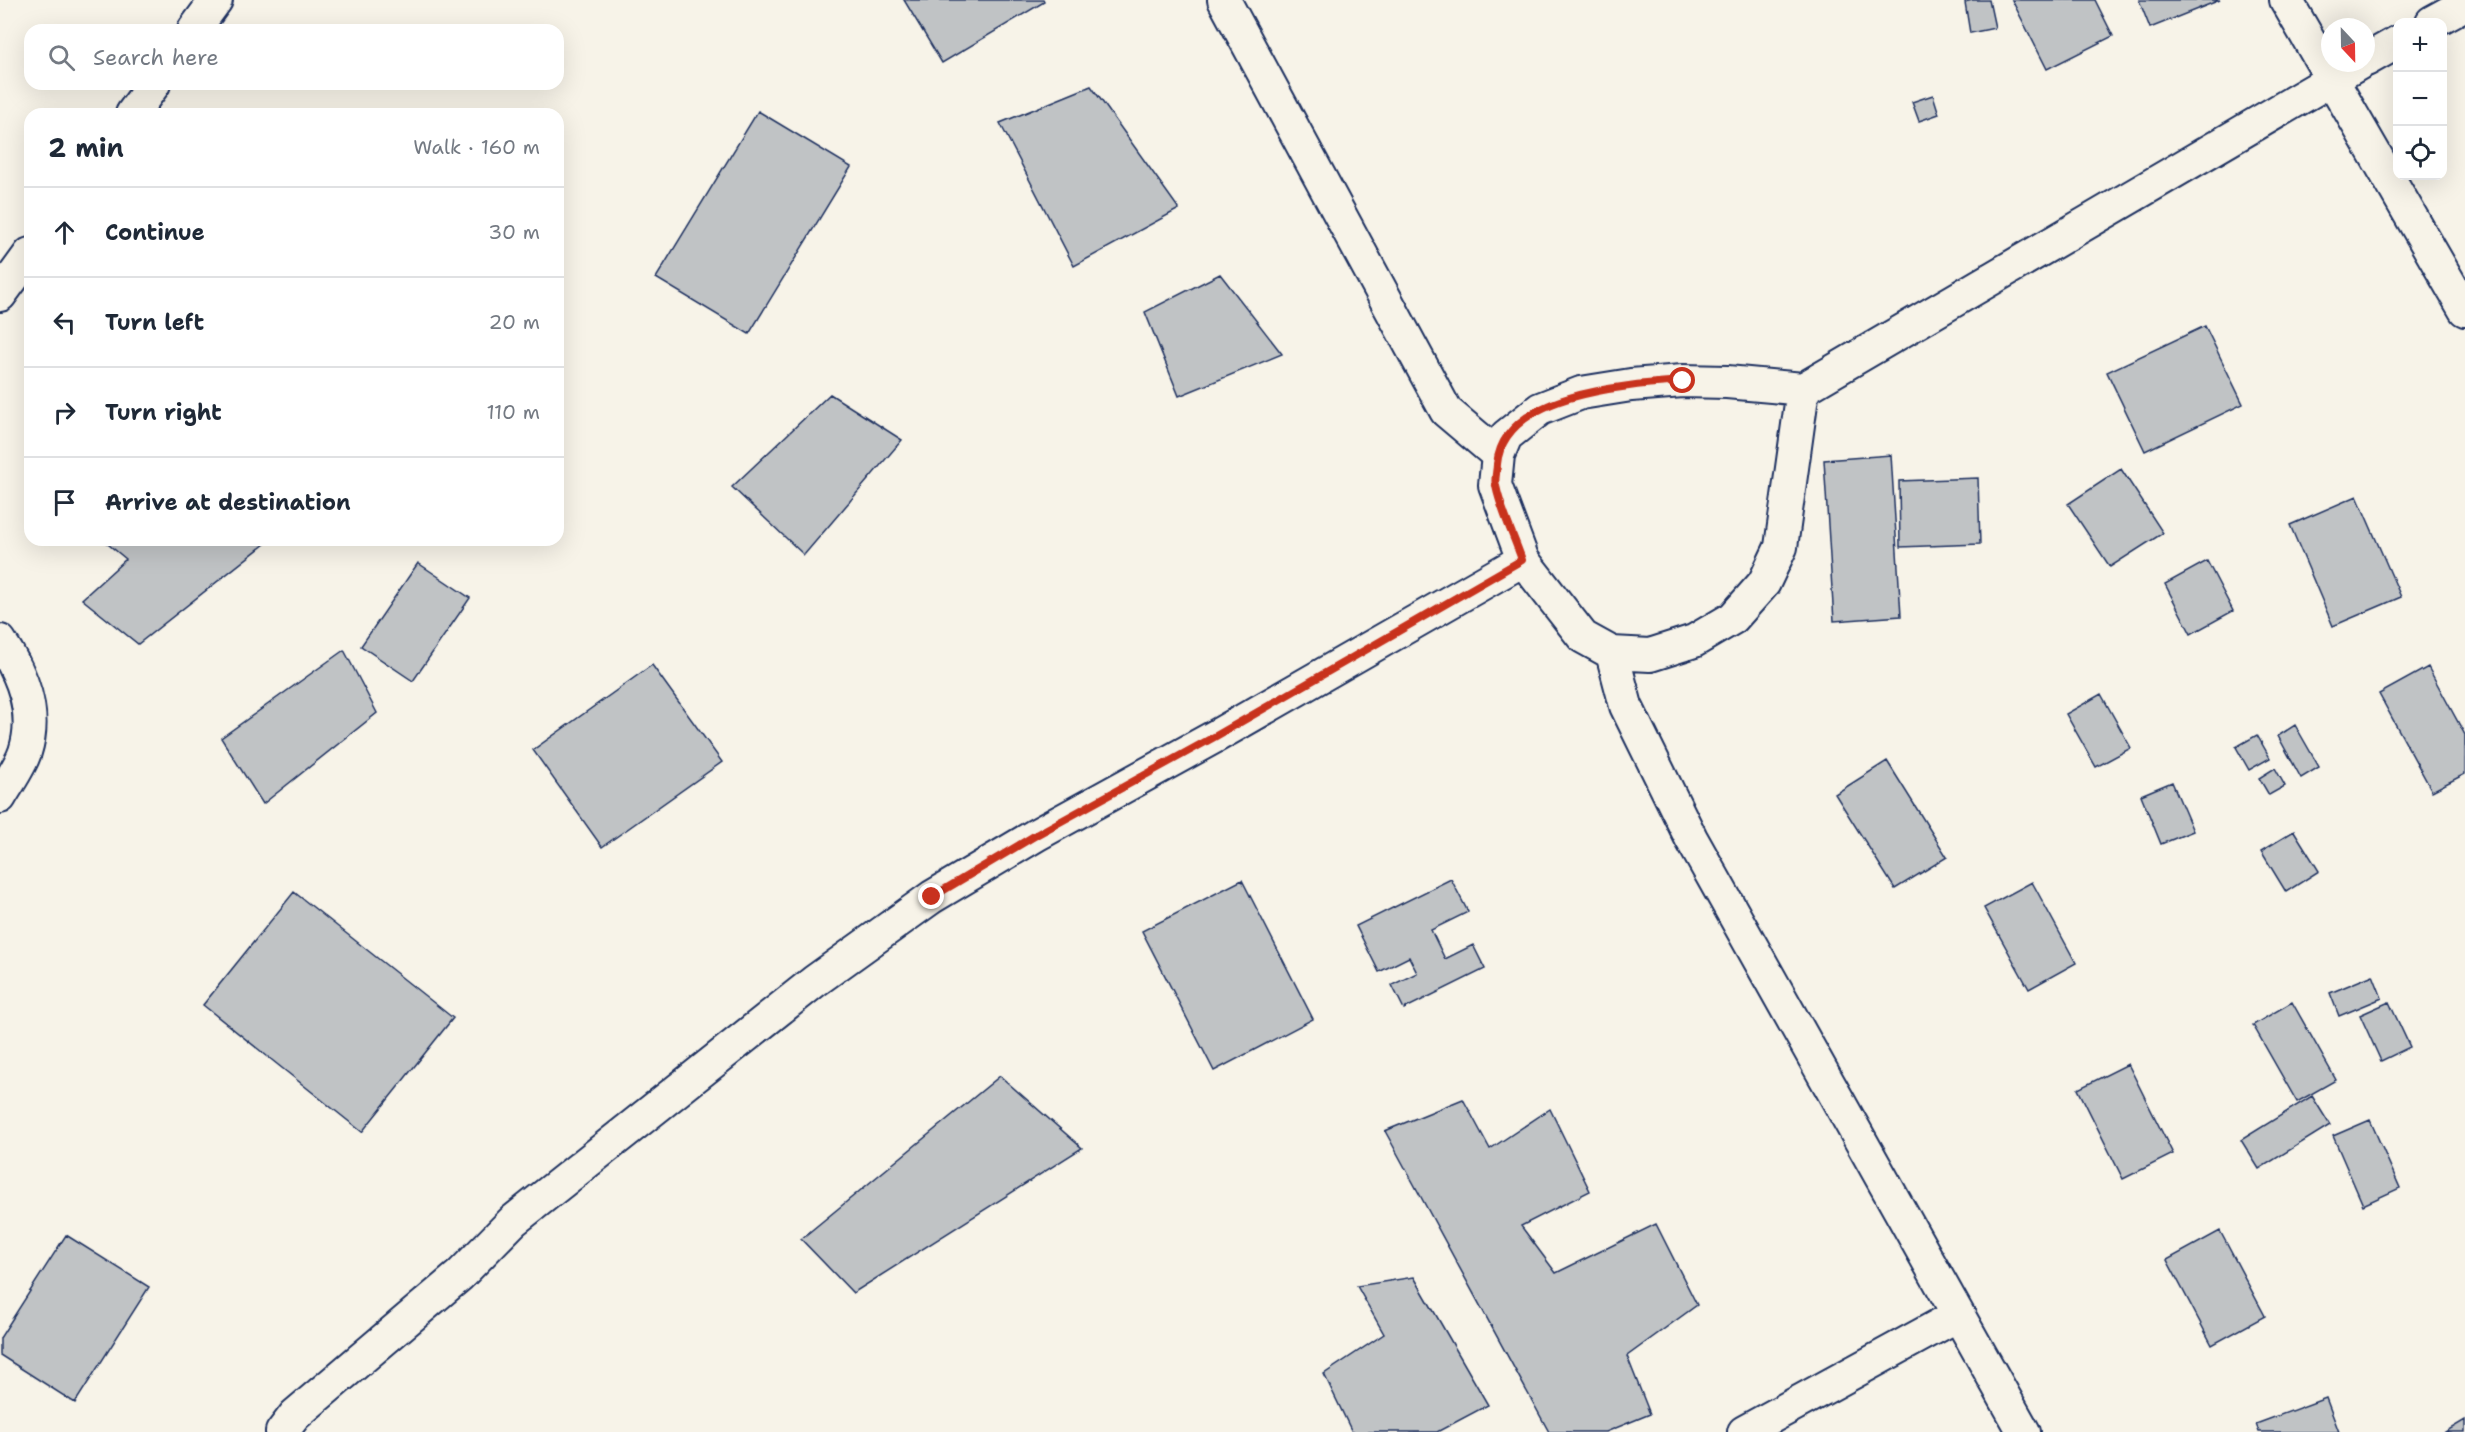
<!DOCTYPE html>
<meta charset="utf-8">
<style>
:root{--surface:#fff;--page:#f6f6f7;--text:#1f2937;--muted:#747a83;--line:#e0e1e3}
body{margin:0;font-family:"Shantell Sans",sans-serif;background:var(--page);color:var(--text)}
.controls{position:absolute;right:18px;top:18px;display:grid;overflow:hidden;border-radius:12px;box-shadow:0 6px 24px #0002}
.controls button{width:54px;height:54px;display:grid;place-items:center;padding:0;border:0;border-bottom:2px solid var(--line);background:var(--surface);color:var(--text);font:30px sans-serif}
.compass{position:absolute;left:2321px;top:18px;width:54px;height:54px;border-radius:50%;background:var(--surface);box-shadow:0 6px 24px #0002;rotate:158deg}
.stop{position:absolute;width:18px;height:18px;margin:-14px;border:4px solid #c8321e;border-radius:50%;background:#fff}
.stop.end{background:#c8321e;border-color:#fff;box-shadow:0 2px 6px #0008}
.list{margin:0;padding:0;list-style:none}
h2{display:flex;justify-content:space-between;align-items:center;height:78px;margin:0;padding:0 24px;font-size:26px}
h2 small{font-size:20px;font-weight:400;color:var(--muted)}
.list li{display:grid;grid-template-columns:39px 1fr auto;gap:18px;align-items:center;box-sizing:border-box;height:90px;padding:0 24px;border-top:2px solid var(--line)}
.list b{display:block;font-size:22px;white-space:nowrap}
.list em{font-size:20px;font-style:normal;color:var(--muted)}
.icon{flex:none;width:33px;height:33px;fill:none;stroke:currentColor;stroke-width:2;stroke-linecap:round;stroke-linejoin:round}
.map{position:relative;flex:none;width:2465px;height:1432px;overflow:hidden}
.search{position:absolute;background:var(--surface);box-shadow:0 6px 24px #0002;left:24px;top:24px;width:540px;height:66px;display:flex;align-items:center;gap:15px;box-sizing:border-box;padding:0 21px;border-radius:18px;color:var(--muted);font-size:22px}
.panel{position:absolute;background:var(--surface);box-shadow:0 6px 24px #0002;left:24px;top:108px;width:540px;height:438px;border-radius:18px}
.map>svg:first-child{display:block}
</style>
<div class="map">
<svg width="2465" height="1432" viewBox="0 0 2465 1432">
<rect width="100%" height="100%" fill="#f7f3e8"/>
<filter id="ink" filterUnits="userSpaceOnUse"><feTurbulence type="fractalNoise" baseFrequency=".0167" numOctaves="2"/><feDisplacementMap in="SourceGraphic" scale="12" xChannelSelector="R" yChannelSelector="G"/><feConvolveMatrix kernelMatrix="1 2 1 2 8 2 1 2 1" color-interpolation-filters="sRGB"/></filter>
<g filter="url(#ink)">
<!-- building -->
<path fill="#c0c3c5" stroke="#1b2f5e" stroke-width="1.5" d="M904,0H1043L1044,2L942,63Z
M1972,0H1989L1995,28L1970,33L1965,2Z
M2012,0H2095L2113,36L2047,69Z
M2139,0H2220L2150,28Z
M1091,86L1179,209L1074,266L1000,123Z
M1933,95L1939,114L1919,121L1912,102Z
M758,111L851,167L749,334L656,278Z
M1220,274L1282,354L1179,396L1145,312Z
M2205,326L2243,404L2145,451L2107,372Z
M830,394L902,440L804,555L732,487Z
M1891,455L1901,616L1834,621L1824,460Z
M2121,469L2163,533L2110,567L2068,504Z
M1978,478L1980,544L1900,547L1899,481Z
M2357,496L2401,597L2333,626L2290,525Z
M103,540H270L138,644L82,599L126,559Z
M2207,561L2233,611L2191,634L2165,584Z
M418,563L470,598L413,681L361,646Z
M344,650L377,713L263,804L221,738Z
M652,665L722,762L602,847L533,750Z
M2428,667L2465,735V774L2432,791L2379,694Z
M2101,694L2131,748L2096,767L2066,714Z
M2295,725L2319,767L2301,778L2278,736Z
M2257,735L2270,758L2249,770L2236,747Z
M1887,761L1947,857L1895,889L1835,794Z
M2275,768L2285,786L2269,795L2259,778Z
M2172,782L2193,831L2161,844L2141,795Z
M2294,831L2319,871L2286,892L2261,851Z
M1451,879L1468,912L1431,930L1445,959L1473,945L1485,969L1404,1009L1392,985L1417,973L1409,957L1379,972L1356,926Z
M1242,880L1313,1019L1214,1071L1142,931Z
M2032,882L2076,963L2029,989L1984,908Z
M294,892L453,1018L362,1132L203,1005Z
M2373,975L2382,998L2339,1016L2330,993Z
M2292,1002L2336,1080L2297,1102L2253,1025Z
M2389,1002L2410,1047L2381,1061L2360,1015Z
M2128,1064L2173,1154L2123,1179L2078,1089Z
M1000,1076L1082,1148L853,1293L801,1239Z
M2312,1096L2330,1125L2259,1169L2241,1140Z
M1463,1099L1490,1149L1550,1109L1590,1191L1521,1226L1556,1273L1656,1224L1697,1305L1627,1356L1650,1414L1606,1432H1549L1385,1131Z
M2370,1120L2400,1188L2363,1205L2333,1136Z
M2220,1231L2265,1316L2212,1345L2167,1260Z
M66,1235L149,1287L75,1403L0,1355V1338Z
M1414,1277L1488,1405L1437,1432H1352L1324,1374L1384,1334L1357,1286Z
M2326,1398L2339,1432H2259L2256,1424Z
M2465,1420V1432H2445Z"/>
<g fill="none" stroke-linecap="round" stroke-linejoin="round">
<!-- minor casing -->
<g stroke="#1b2f5e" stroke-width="36">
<path id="minor" d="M1224,0L1446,411L1498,455
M2286,0L2465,310
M2432,22L2465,4
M194,30L216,0
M2366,60L2398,42
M132,114L154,84
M0,295L30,254
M1683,381L1727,382L1803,389L1781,547L1764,583L1733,618L1694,641L1650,655L1612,653L1583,637L1523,560L1495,485L1498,455L1506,436L1540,409L1581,393L1631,385Z
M1803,389L2360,63
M0,641C22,674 38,712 25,752C20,767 8,783 0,797
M1612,653L1626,706L1691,838L2024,1432
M282,1432L295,1415L460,1275L513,1221L815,981L932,897L1036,835L1216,736L1523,560
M1744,1432L1958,1315"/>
</g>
<!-- minor -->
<use href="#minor" stroke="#f7f3e8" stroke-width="32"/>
</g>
</g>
<g fill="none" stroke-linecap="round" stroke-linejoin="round" filter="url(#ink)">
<!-- route -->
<path stroke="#c8321e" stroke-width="8" d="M932,897L1036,835L1216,736L1522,560C1514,536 1501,511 1496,486C1494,480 1497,471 1497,464C1504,392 1629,385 1683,381"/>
</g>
</svg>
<div class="controls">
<button>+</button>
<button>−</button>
<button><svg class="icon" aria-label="locate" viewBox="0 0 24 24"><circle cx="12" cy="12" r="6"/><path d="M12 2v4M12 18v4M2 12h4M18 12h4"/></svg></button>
</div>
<svg class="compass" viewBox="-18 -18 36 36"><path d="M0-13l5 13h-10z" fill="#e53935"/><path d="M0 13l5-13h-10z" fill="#747a83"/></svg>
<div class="stop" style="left:1683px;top:381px"></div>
<div class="stop end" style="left:932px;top:897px"></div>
<div class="search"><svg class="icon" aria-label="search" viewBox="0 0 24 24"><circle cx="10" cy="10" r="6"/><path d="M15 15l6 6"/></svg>Search here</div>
<section class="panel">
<h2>2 min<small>Walk · 160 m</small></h2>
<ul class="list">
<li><svg class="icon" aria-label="ahead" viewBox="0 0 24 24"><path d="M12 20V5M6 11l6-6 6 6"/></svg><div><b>Continue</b></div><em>30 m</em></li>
<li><svg class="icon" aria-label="left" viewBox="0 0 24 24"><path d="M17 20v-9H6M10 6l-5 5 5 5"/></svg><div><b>Turn left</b></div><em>20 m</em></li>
<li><svg class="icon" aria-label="right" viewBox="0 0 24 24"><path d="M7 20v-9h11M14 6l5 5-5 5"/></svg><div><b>Turn right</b></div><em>110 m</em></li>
<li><svg class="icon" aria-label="arrive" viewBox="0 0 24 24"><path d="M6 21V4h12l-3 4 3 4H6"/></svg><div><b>Arrive at destination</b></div></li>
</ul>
</section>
</div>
